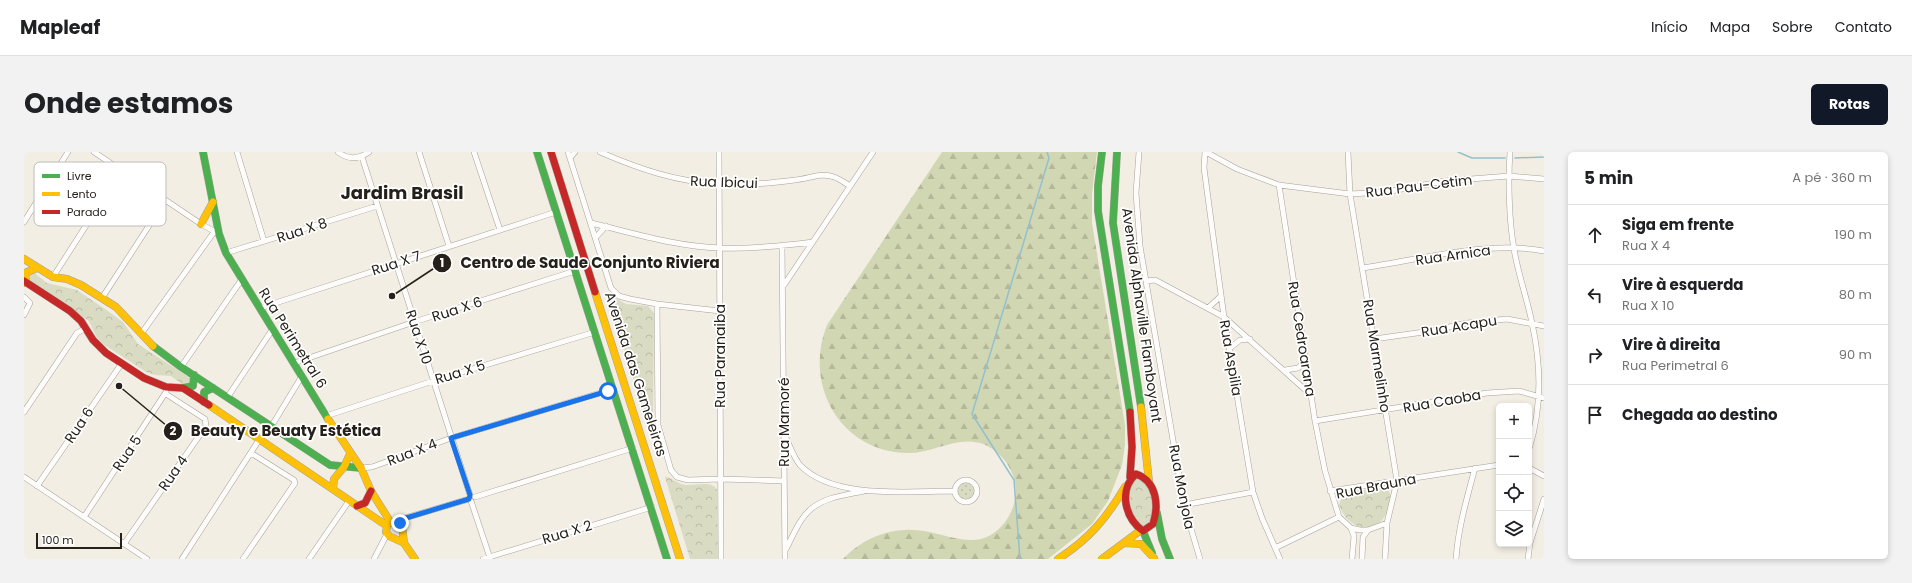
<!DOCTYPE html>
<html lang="pt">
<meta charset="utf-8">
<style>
:root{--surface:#fff;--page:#f2f2f2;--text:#202124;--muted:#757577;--line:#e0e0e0;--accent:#111827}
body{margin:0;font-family:Poppins,sans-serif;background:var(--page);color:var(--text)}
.controls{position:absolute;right:12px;bottom:12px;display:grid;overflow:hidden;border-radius:6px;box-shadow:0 2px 6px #0003}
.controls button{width:36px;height:36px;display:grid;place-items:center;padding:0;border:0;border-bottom:1px solid var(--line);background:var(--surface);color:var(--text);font:20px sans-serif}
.scale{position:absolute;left:12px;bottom:10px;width:86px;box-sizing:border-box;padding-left:4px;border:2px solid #25211a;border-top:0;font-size:11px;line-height:14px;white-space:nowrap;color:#25211a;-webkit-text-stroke:3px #fff;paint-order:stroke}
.stop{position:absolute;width:12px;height:12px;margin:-9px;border:3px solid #1a73e8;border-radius:50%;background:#fff}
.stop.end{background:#1a73e8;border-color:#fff;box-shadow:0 1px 4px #0008}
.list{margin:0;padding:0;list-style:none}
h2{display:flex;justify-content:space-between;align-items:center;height:52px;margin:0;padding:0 16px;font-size:17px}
h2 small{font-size:13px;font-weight:400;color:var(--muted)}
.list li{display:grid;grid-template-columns:26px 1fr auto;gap:12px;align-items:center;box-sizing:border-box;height:60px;padding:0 16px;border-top:1px solid var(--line)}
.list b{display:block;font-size:15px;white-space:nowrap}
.list p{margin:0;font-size:13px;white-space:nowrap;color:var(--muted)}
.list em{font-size:13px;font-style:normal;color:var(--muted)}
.icon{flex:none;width:22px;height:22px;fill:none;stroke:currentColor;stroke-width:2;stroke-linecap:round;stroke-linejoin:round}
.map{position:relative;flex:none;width:1520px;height:407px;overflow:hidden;border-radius:6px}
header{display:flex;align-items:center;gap:24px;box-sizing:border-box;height:56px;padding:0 20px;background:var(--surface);border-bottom:1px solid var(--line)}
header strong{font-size:19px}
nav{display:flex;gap:22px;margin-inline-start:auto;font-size:14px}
.intro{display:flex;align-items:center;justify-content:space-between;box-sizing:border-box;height:96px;padding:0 24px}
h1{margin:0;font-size:28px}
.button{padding:10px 18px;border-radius:6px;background:var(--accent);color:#fff;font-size:14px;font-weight:700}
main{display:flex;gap:24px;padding:0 24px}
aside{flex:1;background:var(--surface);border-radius:6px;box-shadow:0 2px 6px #0003}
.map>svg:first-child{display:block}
</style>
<header>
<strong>Mapleaf</strong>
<nav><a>Início</a><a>Mapa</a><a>Sobre</a><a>Contato</a></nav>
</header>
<div class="intro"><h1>Onde estamos</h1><a class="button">Rotas</a></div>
<main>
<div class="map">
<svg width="1520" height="407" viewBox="0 0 1520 407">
<defs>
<pattern id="grass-dots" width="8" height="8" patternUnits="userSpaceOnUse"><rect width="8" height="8" fill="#d9dbc3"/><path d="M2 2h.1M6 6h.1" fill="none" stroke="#babca7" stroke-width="1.8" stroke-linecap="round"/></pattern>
<pattern id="forest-firs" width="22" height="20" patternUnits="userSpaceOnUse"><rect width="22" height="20" fill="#d2d7b3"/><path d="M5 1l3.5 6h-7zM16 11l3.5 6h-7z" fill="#b4b899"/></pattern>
<pattern id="park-crowns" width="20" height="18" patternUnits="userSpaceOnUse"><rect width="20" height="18" fill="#d9dbc3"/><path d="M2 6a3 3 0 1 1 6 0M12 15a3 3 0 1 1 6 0" fill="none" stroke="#babca7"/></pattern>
</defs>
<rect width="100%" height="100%" fill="#f3eee3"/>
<!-- grass -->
<path fill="url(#grass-dots)" d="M933 339a9 9 0 1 1 18 0a9 9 0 1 1-18 0Z"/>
<!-- forest -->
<path fill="url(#forest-firs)" d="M918,0H1073L1068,42V71L1101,273V293L1098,313L1084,349L1068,372L1024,407H819C835,390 857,379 881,378C917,375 953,407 981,370C990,358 993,344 991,330C987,312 973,296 956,291C931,284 908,302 882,301C816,299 779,232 803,173Z"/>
<!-- park -->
<path fill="url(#park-crowns)" d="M9,120L23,131L53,138L81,157L99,170L114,192L166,226L168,230L162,235L147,224L131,223L122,220L79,192L72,184L65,169L3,126V124Z
M582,143L588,144L602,152L624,154L630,161L629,273L625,275Z
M641,325C648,325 653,332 661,333C671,334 688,328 693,338L694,407H666Z
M1112,325C1129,326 1135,369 1120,375C1104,371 1098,334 1112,325Z
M1358,335L1365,339C1367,344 1366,348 1365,354C1357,385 1325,381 1315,353L1318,343L1323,340Z"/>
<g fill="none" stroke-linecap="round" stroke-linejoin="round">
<!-- stream -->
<path stroke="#92c0ce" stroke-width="1.5" d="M1434,0L1448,6H1481
M1491,6L1520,5
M996,407L990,328L948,262L1025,6L1023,0"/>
<!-- street casing -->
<g stroke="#a6a29a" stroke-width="6">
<path id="street" d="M70,0L177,72L195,82
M213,0L240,89
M314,0C324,8 335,7 345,0
M395,0L425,94
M450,0L476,78
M544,0L587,136L595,144L606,147L633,152L696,159
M576,0C615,17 653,30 696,32C721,34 746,31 771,28C784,27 798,20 810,25C816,27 821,31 826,34
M695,0L697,407
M1115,0L1112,41L1116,94L1160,353L1176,407
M1181,0L1180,16L1200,165L1229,340L1238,366L1256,407
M1182,0L1213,17L1255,33L1326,42L1362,40L1421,29L1485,24L1520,27
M1324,0L1326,42L1373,329L1363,371L1361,407
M1486,0C1484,28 1485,69 1490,97C1494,122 1503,146 1508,171C1517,212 1518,256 1505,297
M338,5L446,343
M546,6L551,0
M1255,33L1291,269L1301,319L1315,365L1327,376L1336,378H1344L1363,371
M0,70L44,0
M567,71C609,81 653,95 697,96C727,97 758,94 789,90
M572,85L582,74
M758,94L761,407
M202,101L353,54
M1338,116C1395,108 1463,88 1520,99
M29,125L97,19
M1122,129L1131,128L1200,165L1287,243
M760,133L849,0
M0,145L6,151L0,163
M78,146L141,49
M633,152L634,273L647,318L653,325L664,328L697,327L760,329
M236,156L532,60
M1184,156L1197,144
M117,182L190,80
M1350,187L1407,179L1443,171L1483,167L1520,174
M1206,196L1216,188L1226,187
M270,211L390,170L551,119
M157,215L218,127
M1261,218L1274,216L1282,208
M203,246L248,178
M0,260L53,181L62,176
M302,264L409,229L571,180
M1291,269L1463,241L1495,239L1520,246
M247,275L278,224
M762,286C766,294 770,306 776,313C809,348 886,339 930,339
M337,316L348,315L427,286L589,237
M1505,316L1520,324
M0,325L123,407
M931 339a11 11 0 1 1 22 0a11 11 0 1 1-22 0Z
M13,334L98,211
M1306,339L1475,313
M451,345L609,296
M447,349L466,406
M1160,353L1229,340
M60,365L142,240
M376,371L381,366L445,347
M1327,376L1330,384L1328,407
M100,392L182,274L181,267L142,242
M1251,396L1315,365
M762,397C769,384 775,367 787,357C801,345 822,343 840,339
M158,407L235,288
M219,407L271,331L270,328L227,301
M285,407L325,349
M350,407L363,382
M459,407L628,355
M1338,407L1339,385L1344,378
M1432,407C1434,376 1443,346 1451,316
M1504,407L1506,391L1520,347"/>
</g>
<!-- fast casing -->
<g stroke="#a6a29a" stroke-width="8">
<path id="fast" d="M179,0L195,82L202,101L304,267
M513,0L643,407
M1078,0L1074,34V59L1106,260
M1093,0L1089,71L1117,255
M129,194L157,215L306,313L337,316
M159,236L169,234L170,223
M180,250V240L189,236
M1133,361L1138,387L1146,407
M1119,379L1128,401"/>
</g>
<!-- slow casing -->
<g stroke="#a6a29a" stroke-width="8">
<path id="slow" d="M177,72L189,50
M0,107L29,125L43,127L57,133L92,155L129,194
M2,131L1,121L13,116
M571,140L656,407
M185,253L363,374L362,380L365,384L380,391
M1117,255L1125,330
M304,267L337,316L347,339L367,371L373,370L378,373L380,391L391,407
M309,337L310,327L320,315L326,302
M1101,391L1117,392L1130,406
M1034,407C1065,387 1082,367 1101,335
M1078,407L1117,378"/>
</g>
<!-- jam casing -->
<g stroke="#a6a29a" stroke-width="8">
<path id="jam" d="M527,0L571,140
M0,129L46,159L57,169L69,188L82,201L120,226L142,235L159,236L185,253
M1106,260L1108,295L1106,325
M1112,322C1133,329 1135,354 1129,372L1119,379C1101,366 1094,338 1112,322Z
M333,354L341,351L347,339"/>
</g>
<!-- street -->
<use href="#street" stroke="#fdfcfb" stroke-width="5"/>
<!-- fast -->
<use href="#fast" stroke="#4caf50" stroke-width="7"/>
<!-- slow -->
<use href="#slow" stroke="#ffc107" stroke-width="7"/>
<!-- jam -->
<use href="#jam" stroke="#c62828" stroke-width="7"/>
</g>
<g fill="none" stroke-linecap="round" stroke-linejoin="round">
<!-- route -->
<path stroke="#1a73e8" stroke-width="5" d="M376,371L382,366L445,347L446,343L427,286L584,239"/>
</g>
<g text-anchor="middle" stroke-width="3.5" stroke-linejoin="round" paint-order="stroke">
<!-- street labels -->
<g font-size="14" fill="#25211a" stroke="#fff">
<text transform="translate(700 30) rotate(2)" y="5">Rua Ibicui</text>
<text transform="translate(1395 34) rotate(-7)" y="5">Rua Pau-Cetim</text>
<text transform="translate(278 78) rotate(-18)" y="5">Rua X 8</text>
<text transform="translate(1429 103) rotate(-8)" y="5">Rua Arnica</text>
<text transform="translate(372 111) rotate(-18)" y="5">Rua X 7</text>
<text transform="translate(433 157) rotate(-18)" y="5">Rua X 6</text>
<text transform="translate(1118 163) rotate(82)" y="5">Avenida Alphaville Flamboyant</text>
<text transform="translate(1435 174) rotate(-9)" y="5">Rua Acapu</text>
<text transform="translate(395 185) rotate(72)" y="5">Rua X 10</text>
<text transform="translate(269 186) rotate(58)" y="5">Rua Perimetral 6</text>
<text transform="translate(1278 187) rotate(81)" y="5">Rua Cedroarana</text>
<text transform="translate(696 204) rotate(-90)" y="5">Rua Paranaiba</text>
<text transform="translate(1353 204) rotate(81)" y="5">Rua Marmelinho</text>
<text transform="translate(1207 206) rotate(80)" y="5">Rua Aspilia</text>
<text transform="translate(436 220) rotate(-17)" y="5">Rua X 5</text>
<text transform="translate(612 222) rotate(72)" y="5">Avenida das Gameleiras</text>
<text transform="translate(1418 249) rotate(-10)" y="5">Rua Caoba</text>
<text transform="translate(760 270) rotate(-90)" y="5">Rua Mamoré</text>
<text transform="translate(55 273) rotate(-56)" y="5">Rua 6</text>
<text transform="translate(388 300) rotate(-21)" y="5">Rua X 4</text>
<text transform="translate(103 301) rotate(-56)" y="5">Rua 5</text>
<text transform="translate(149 321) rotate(-55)" y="5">Rua 4</text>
<text transform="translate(1352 334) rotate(-11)" y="5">Rua Brauna</text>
<text transform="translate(1158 335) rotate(79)" y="5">Rua Monjola</text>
<text transform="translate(543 380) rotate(-17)" y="5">Rua X 2</text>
</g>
<!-- district labels -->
<g font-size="18" font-weight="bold" fill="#25211a" stroke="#fff">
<text x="378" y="47">Jardim Brasil</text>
</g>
</g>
<!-- legend -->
<rect x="10" y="10" width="132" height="64" rx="6" fill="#fff" stroke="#bebcba" stroke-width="1"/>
<rect x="18" y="22" width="18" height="4" fill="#4caf50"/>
<rect x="18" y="40" width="18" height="4" fill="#ffc107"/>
<rect x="18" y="58" width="18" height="4" fill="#c62828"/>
<g font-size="11" fill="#25211a">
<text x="43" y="28">Livre</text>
<text x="43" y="46">Lento</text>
<text x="43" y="64">Parado</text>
</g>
<!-- callouts -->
<path fill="none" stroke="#25211a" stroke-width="1.5" d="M368 144L418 111M95 234L149 279"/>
<g fill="#25211a" stroke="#fff" stroke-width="1.5">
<circle cx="368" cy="144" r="4"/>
<circle cx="95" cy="234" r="4"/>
<circle cx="418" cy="111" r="10"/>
<circle cx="149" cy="279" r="10"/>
</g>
<g font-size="12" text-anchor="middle" font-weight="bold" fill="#fff">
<text x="418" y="115">1</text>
<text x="149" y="283">2</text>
</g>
<g font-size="15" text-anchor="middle" font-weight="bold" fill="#25211a" stroke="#fff" stroke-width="3.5" stroke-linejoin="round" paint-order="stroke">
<text x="566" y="116">Centro de Saude Conjunto Riviera</text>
<text x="262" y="284">Beauty e Beuaty Estética</text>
</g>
</svg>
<div class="controls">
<button>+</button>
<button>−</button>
<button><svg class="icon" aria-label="locate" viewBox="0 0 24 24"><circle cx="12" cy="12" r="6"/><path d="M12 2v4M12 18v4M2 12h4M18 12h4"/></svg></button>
<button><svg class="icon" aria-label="layers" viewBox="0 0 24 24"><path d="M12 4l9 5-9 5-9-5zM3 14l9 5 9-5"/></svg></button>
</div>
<div class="scale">100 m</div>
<div class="stop" style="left:584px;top:239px"></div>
<div class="stop end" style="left:376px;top:371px"></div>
</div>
<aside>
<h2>5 min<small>A pé · 360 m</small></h2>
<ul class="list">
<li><svg class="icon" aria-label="ahead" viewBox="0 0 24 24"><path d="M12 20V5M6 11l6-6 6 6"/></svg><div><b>Siga em frente</b><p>Rua X 4</p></div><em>190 m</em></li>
<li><svg class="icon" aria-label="left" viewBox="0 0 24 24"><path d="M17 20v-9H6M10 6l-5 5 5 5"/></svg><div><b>Vire à esquerda</b><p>Rua X 10</p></div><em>80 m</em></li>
<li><svg class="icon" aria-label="right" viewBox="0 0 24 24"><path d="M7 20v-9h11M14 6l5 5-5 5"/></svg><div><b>Vire à direita</b><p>Rua Perimetral 6</p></div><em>90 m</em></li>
<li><svg class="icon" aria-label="arrive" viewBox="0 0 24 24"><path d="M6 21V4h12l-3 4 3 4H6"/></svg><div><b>Chegada ao destino</b></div></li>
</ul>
</aside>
</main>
